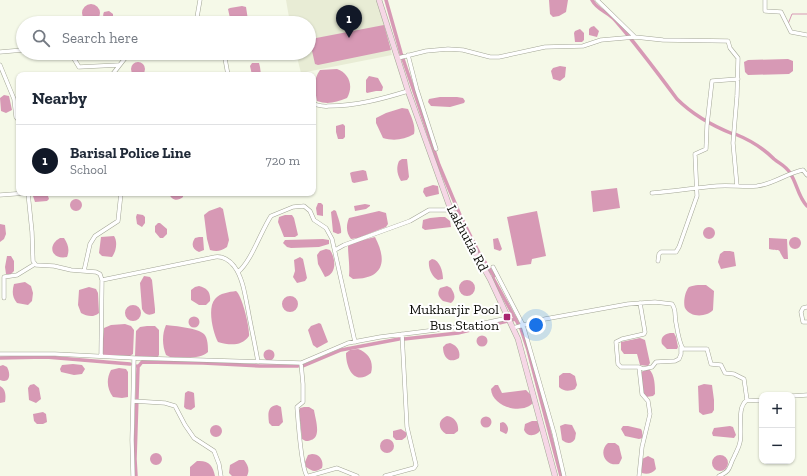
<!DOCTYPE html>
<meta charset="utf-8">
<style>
:root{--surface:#fff;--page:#f2f2f3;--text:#1f2937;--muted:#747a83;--line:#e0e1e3;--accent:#111827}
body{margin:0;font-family:"Zilla Slab",serif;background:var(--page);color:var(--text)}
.controls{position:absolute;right:12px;bottom:12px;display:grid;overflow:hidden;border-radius:8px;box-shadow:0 1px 3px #0004}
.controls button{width:36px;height:36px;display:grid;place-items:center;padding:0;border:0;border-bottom:1px solid var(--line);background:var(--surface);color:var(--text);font:20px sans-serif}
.you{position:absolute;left:536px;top:325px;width:14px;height:14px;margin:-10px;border:3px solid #fff;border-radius:50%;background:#1a73e8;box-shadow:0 0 0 6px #1a73e833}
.badge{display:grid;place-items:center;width:26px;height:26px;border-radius:50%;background:var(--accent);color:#fff;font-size:13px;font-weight:700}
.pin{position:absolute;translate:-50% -33px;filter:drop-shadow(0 1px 2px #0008)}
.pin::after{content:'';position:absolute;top:21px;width:14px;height:12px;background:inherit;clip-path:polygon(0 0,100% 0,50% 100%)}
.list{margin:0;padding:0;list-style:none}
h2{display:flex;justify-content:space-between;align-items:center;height:52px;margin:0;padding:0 16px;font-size:17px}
h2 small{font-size:13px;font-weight:400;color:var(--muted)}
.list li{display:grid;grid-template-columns:26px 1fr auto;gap:12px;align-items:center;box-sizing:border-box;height:72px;padding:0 16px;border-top:1px solid var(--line)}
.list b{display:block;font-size:15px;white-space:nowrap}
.list p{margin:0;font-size:13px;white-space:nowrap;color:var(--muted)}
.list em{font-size:13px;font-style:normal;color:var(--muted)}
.icon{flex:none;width:22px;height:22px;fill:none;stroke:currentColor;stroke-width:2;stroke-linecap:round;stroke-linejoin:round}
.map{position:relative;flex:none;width:807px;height:476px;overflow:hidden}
.search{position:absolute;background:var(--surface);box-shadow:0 1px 3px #0004;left:16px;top:16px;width:300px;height:44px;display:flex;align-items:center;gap:10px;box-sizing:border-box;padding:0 14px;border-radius:22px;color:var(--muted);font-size:15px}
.panel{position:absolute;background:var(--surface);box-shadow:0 1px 3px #0004;left:16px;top:72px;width:300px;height:124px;border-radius:8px}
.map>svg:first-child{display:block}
</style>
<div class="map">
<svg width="807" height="476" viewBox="0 0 807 476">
<rect width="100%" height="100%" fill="#f5f9e8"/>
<!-- built -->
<path fill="#e8ecd5" d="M286,0H379L392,55L301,73L296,53H309V23H290Z"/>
<!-- water -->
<path fill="#d799b5" d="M549,0H568L566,12L559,16L553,17L550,14Z
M82 13a9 9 0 1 1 18 0a9 9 0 1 1-18 0Z
M242,6L246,7L248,20L240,23H231L228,9L230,8Z
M109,11L113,14V21L111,23H106C104,20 102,16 104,12Z
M384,25L391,50L318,65L315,64L310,42L311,39Z
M594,26L599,31L597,37L589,35V29L591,27Z
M580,29L584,33V40L582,42H575L574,33L575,31Z
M788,59L793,61V71L789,74L748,75L745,72L744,62L748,60Z
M131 69a7 7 0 1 1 14 0a7 7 0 1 1-14 0Z
M252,63H259L260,67L261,75H252L250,66Z
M560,66L566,67L565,77L560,81L553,79L551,71L553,68Z
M337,69C349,73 354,86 347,98C336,102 328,105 317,101C315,90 313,79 320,70Z
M369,76L378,78L383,87L382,91H376L367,93L366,92V80Z
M4,95L9,96L12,110L6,113L1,111L0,98Z
M440,97H457L463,98L465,101L464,103L450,107L431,106L428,102L429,99Z
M402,108L408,109C411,116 416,126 414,134C404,140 393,141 383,138L376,123V118L386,113Z
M343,124L345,126V137L343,139H338L336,132V126Z
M402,159H407L409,177L407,180L401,181C397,174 396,168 399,161Z
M363,170L366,171L368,180L354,183L352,182L350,173L352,172Z
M433,185L438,186L439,194L426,197L423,192L424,188Z
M617,188L620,208L593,212L591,191Z
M32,193H47L49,199L47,201L35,202Z
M169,193H183V197C177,202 171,200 169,193Z
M70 205a6 6 0 1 1 12 0a6 6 0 1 1-12 0Z
M318,203H321L323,205V216L317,215L316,208Z
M365,204L370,205V206L366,209L355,211L354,206Z
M220,207L223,209L229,240L227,247C221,251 217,252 210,250L207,239L204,215L209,211Z
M334,210L336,211C338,217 342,228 341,233L338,234L333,232L331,212Z
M379,211L386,213L388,224L386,227L358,238L351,239C346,233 346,225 349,218Z
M537,211L546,256L532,259L531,264L517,266L507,217Z
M137,214L143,215L145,217V223L142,227L137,224L136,217Z
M285,215H292L294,218L298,235L295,237H284L278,222L279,217Z
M440,217H445L450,221L451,227L425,230L422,228L423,220L430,218Z
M158,223H160L167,229V234L163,238H160L155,232V226Z
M0,224L5,225L6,234L4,239L0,242Z
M703 233a6 6 0 1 1 12 0a6 6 0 1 1-12 0Z
M114,236C118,242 116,252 112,257L102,256L99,253L101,237Z
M199,237H203L204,250L199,252C192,249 191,244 195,238Z
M375,237C388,262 383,279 353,279L349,276C350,266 348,255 348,246L355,242Z
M789 243a6 6 0 1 1 12 0a6 6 0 1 1-12 0Z
M60,238H64C68,244 70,250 67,257C51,260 47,245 60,238Z
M498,238L502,249L500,251L494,249L493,239Z
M769,238L787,239L788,259H784C776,247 784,252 769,249Z
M323,239L329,240V244L319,247L291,248L287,247L283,243L285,240Z
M326,249L330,250C336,259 337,274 325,277L318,264L317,255L320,251Z
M730,251L734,252L736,266L721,269L718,262L720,254L724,251Z
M7,256H11L14,261V271L11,274H6L5,267Z
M300,257L303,259L307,278L305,281L297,283L293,277L295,271L294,260Z
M432,259C440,260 443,272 443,279L438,280C432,277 428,268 429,261Z
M144,276L150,277L152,280L155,309V313C149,316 145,315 142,309L140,283Z
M459 288a8 8 0 1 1 16 0a8 8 0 1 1-16 0Z
M25,282L31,286L33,293L32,301L28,305L17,303C12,297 12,291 14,284Z
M698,285H706L714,291L713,310C707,317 690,318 685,308C683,303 685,291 689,287C692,286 695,285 698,285Z
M199,286C207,288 211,292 210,301L206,305H199L191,300V290L195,287Z
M447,286L451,288C454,293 457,298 451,303L443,301C438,296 437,294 440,288Z
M89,287L96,289L98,293L99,313C93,318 87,316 81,313L78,305L79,290Z
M236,291C242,295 250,328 249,336C241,347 229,345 218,342C213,333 207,308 215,299C220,293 229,292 236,291Z
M282 304a8 8 0 1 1 16 0a8 8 0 1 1-16 0Z
M125 313a8 8 0 1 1 16 0a8 8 0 1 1-16 0Z
M188.5 322a5.5 5.5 0 1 1 11 0a5.5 5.5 0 1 1-11 0Z
M319,323L321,324L328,342L317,348L313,345L308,330L311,326Z
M125,324L131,326L134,330L133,354L130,356L103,355L102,349L104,328L111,325Z
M166,325C175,326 198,328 204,334C208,338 208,347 208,352C200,360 181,357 170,357L166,355C162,345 162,334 166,325Z
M147,326H155L159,330V355L157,358L136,357L135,356L136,331L140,327Z
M670,333H674L676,337L678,347L677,349H667L662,344C660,338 664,334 670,333Z
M476.5 341a5.5 5.5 0 1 1 11 0a5.5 5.5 0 1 1-11 0Z
M640,338L645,340L650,363L648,366L640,365L637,354H624L621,350V342Z
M450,343C456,345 461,350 459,358C450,364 443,358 443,347L446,344Z
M358,349C369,353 374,362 371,373C355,386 346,369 346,353L350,350Z
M263.5 355a5.5 5.5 0 1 1 11 0a5.5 5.5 0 1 1-11 0Z
M73,364L82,365L85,369L82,374L74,375L61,372L60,369L62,365Z
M3,365L7,367C11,374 10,384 0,380V366Z
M119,368L126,369L128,372V397L122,398L113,397C107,389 106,379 111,370Z
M649,369C655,375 655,386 655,394L653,396L646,397L643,392L641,372Z
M563,373H570L575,376L577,385L575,389C570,391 564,392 559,387V376Z
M34,384L39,388L41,399L36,403L29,400L28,388L30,385Z
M704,384L712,385L714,400V410L712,413L703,415L699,412L698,386Z
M495,385H498L502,393L526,390L531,395L533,403C522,415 492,407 491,389Z
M0,386C6,389 6,396 5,402L0,403Z
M188,391L192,392L194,393L195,407L191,410L186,409L184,407L185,393Z
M277,405L281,407L283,422L279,426H272L269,423C268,415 267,406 277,405Z
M304,407H309L314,410C315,418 322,437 311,440C307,442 305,441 302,439L299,411L300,408Z
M43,412L46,414L47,422L43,424H37L34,421L33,414Z
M447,416C455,417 459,424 458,431L454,434H446C438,429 437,420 447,416Z
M480.5 422a5.5 5.5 0 1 1 11 0a5.5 5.5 0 1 1-11 0Z
M532,421H537L541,429C538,436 527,438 524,430L525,424Z
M503,422L505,423C508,426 509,429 507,433L506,434L500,431V423Z
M565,424L572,425L576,433L575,439C572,444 567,444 562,440L560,426Z
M210 431a6 6 0 1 1 12 0a6 6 0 1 1-12 0Z
M623,426H628L641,429L642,431L643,438L639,439L625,436L621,429Z
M730,426L733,427L736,435L734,438L713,436L712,433L714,428Z
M401,429L407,433L406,437L402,440H396L393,437V431Z
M380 446a7 7 0 1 1 14 0a7 7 0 1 1-14 0Z
M608,443H615L619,446L622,458L619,464C605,467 598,451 608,443Z
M150 459a6 6 0 1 1 12 0a6 6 0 1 1-12 0Z
M312,454C320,454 324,461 322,468C315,473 312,471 306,467L305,462L308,455Z
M712 463a8 8 0 1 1 16 0a8 8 0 1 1-16 0Z
M648,456L654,459L656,469C653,473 647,475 642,473L641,468L642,459Z
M239,460H244C248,465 250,470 247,476H232L229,473L230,465Z
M197,461C209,460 213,466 215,476H190V467Z"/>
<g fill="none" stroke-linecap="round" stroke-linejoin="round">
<!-- stream -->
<path stroke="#d799b5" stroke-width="1" d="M788,24L792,14H807"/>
<!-- canal -->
<path stroke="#d799b5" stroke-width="3.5" d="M386,0L401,53L439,165L460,215L479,253L494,276
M592,0C597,10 608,12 615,20C637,45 657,72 677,99C692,114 713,126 733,134
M735,134C750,140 763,148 774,159C780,164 786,166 790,173C797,183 798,197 807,206
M493,278L521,329L528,350L561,476
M404,339L458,333L516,319
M0,358L46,357L130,364
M303,366L341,350L399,339
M138,367L142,362L203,363L260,366H298
M136,476L135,459L138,367L137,366"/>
<!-- street casing -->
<g stroke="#a3a696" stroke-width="4.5">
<path id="street" d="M597,0L635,37
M765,0V11L781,12L791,32L807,35
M196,23L200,0
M0,52L23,50
M69,53L73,57L79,67L119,65
M224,53L228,75
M408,55L417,90L436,149
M398,58L426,51L448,49L463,50L490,57H499L545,47L583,46L601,40L635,37L663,40L728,41L730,48L738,58L737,96L733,143L737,186
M0,65L14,99L16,117L19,121
M112,75L126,57L131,53
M313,104C318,105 323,107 328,106C356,106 382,99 408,91
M28,193L32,232L33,261L36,265L54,266L71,270L96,272L100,274L102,280L101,356
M652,193C674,191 695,188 717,186C730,185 744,187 757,186C774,184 787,173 803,170L807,175
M0,195L27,193
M335,250L344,245L410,221L429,210H452
M658,261L659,254L661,252H676L679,247L697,196L695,154L706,149L707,125L712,81L738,79
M493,267L523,325L554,433L564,476
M84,271L90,244L95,236L118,221L121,193
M238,272C251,262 261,231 271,216L293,207L304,206L310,211L314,220L326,228L332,239L355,342
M102,280L215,257C223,256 229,260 234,266C243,278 245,295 248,310C251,327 255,344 258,362
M4,298V277L17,275L35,264
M807,307L803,308L801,312L803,322H807
M513,328L545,319L628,304L655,302L672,304C677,311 674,316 676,323C677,329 680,344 683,349H707L711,364L721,365L725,373L734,374L744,379L747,400L762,401
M0,354H55L134,358L301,363L348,343L380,337L475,325L508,318
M301,363L303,384V402L297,407C298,420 301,467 307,476
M639,367L643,369L652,367L656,362L675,361L679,359L681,354V347
M792,396L807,395
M133,401L165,403L175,406L185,425L194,438L214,451L219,464L221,476
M133,476L132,440L134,358
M309,476L337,468L357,476
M385,476L414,468L416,465L407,427L402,334
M639,476L642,447L650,414L648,401L642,394L639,367H621L618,364L616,342L622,339L644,334L645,332L640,303
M719,476C732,470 728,468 734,457C736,452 739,448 740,442C743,429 736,408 747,400"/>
</g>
<!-- secondary casing -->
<g stroke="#a3a696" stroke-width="6">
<path id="secondary" d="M379,0L408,91L449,205L490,279L518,339L555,476"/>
</g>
<!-- street -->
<use href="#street" stroke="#fff" stroke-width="3.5"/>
<!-- secondary -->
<use href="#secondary" stroke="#f6d7e6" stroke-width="5"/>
</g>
<!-- markers -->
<rect fill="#a92570" stroke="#fff" stroke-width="1.5" x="503" y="313" width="8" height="8" rx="2"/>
<g text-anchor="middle" stroke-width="4" stroke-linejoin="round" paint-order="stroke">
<!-- street labels -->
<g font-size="14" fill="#0c0d07" stroke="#fff">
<text transform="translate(468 238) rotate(62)" y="5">Lakhutia Rd</text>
</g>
<!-- poi labels -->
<g font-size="14" fill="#0c0d07" stroke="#fff" text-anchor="end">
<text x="499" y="314">Mukharjir Pool<tspan x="499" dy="16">Bus Station</tspan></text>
</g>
</g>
</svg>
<div class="controls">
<button>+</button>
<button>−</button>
</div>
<div class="you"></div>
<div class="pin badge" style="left:349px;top:38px">1</div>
<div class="search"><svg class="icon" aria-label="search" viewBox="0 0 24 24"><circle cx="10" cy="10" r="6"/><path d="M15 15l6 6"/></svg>Search here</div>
<section class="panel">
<h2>Nearby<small></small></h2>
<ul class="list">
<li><span class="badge">1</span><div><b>Barisal Police Line</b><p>School</p></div><em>720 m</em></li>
</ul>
</section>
</div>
